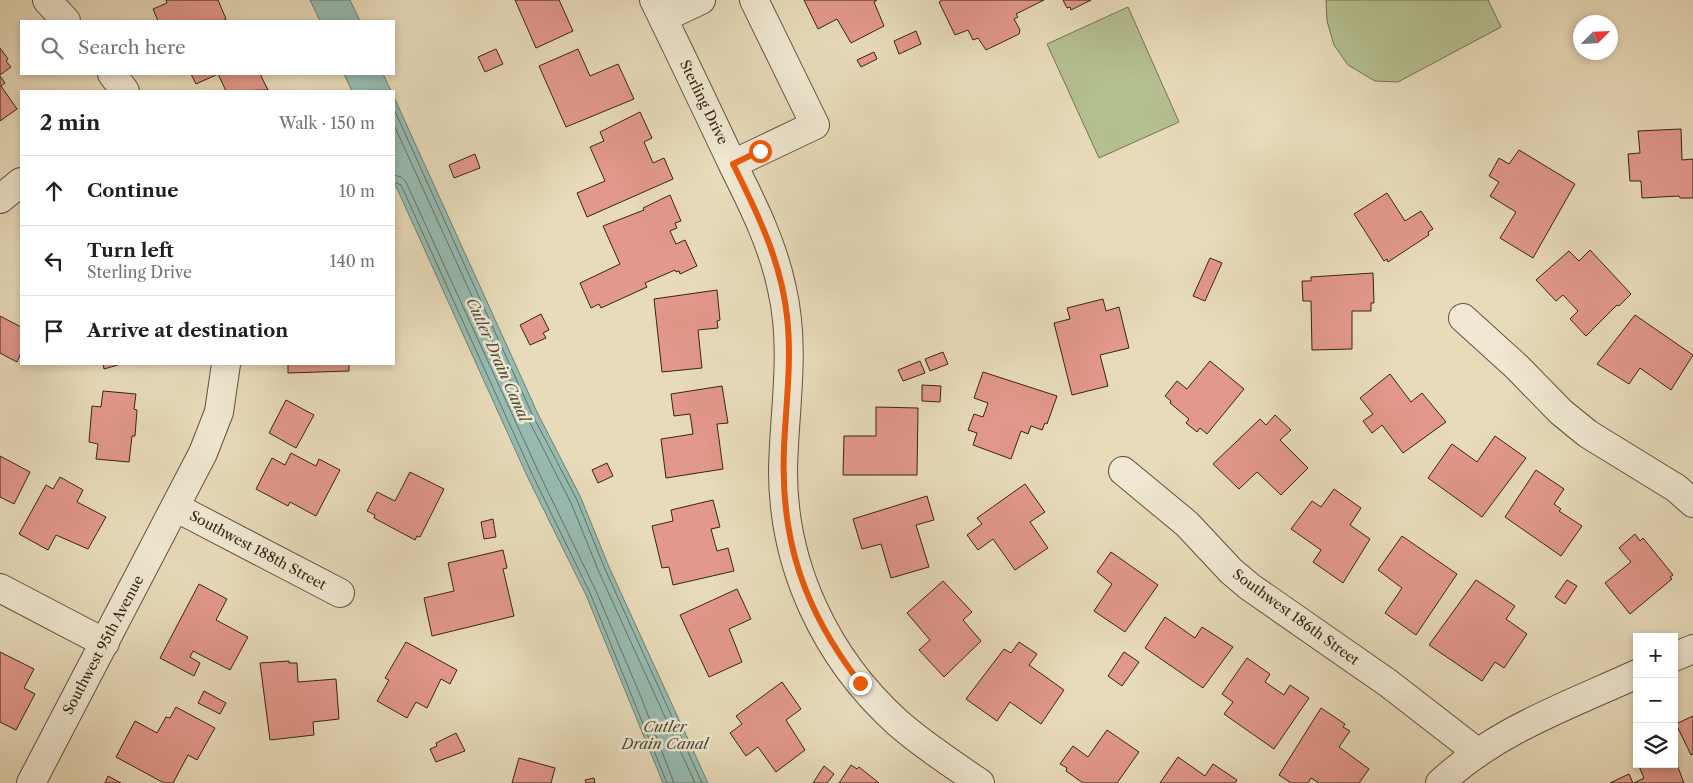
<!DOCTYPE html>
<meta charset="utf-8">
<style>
:root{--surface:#fff;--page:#f6f6f6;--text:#202124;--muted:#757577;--line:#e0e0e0}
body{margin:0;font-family:"Libre Caslon Text",serif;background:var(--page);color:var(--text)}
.controls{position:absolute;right:15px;bottom:15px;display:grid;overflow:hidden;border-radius:0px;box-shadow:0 2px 8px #0003}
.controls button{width:45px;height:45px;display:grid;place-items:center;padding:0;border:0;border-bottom:1px solid var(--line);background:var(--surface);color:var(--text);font:25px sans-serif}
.compass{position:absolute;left:1573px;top:15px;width:45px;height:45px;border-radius:50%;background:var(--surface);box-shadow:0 2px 8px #0003;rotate:66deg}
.stop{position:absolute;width:15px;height:15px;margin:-11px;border:4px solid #ea580c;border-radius:50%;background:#fff}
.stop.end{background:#ea580c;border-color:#fff;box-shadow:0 1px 5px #0008}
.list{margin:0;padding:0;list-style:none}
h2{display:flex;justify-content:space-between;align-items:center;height:65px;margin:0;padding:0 20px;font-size:21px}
h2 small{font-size:16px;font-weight:400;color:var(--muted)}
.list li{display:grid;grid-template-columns:32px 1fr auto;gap:15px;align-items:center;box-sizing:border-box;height:70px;padding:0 20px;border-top:1px solid var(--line)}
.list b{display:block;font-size:19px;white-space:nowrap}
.list p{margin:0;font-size:16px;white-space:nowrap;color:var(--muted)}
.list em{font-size:16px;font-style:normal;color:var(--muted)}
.icon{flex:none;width:28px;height:28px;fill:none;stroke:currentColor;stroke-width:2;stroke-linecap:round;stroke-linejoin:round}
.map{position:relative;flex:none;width:1693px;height:783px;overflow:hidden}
.search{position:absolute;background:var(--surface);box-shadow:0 2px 8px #0003;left:20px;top:20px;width:375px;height:55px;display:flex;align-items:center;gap:12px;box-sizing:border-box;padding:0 18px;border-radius:0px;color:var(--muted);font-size:19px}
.panel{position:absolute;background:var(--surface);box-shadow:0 2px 8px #0003;left:20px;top:90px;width:375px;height:275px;border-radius:0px}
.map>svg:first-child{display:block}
</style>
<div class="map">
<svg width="1693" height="783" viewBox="0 0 1693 783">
<rect width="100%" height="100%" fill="#e8dbba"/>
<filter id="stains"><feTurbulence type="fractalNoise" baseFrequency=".004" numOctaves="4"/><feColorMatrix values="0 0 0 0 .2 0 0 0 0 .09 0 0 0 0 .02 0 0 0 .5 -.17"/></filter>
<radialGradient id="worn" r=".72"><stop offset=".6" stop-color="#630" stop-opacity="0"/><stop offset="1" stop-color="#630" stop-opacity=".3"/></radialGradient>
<!-- green -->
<path fill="#b5c091" stroke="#767252" d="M1326,0H1488L1501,27L1398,82L1375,81L1348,65L1334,45L1327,21Z
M1128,7L1179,122L1099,158L1047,44Z"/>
<!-- water -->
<path fill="#97bbb1" stroke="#707f72" d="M310,0H350L360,21H320Z
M344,74H383L391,91H352Z
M394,97L537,412L581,498L609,567L708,783H663L586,595L528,478L394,182Z"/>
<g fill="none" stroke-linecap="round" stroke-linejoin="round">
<!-- shore -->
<path stroke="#667062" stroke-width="1" d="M394,109L532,414L577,500L605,569L702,783
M394,125L527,417L571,503L599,572L695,783
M394,175L401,177L406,182L539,473L596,591L641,697L674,783
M394,182L401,185L533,476L590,593L667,783"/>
</g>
<!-- building -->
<path fill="#e2988b" stroke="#362514" d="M166,0H218L226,19L222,21H158L153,9L167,3Z
M515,0H559L573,31L536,48Z
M804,0H877L874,2L884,26L851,43L837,19L818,29Z
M942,0H1044L1016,14L1018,17L1014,19L1020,30L1019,34L986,50L978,38L973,40L968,30L955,35L939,2Z
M1063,0H1091L1071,10L1070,7L1067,8Z
M916,31L921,44L899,54L894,41Z
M0,48L8,59L6,61L11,67L0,75Z
M496,49L503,64L485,72L478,57Z
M578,49L590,76L618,64L634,99L566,127L539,66Z
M874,52L877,59L861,67L857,60Z
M191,74H260L268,90L226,91L218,74L196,84Z
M0,76L5,83L1,86L17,109L0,121Z
M640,112L652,138L644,142L653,163L664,158L673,179L587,217L577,193L605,181L590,147L604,141L600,132Z
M1681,129L1682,160L1693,159V198H1680L1679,196L1642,198L1641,181H1630L1628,154L1640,153L1638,131Z
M1519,150L1575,184L1533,258L1500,238L1516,212L1490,196L1499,182L1489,176L1499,158L1509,164Z
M475,154L480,168L454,178L449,165Z
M1387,193L1405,221L1421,211L1433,229L1428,232L1429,235L1388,262L1387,259L1384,261L1354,214Z
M670,195L681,221L675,223L677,228L670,231L676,244L685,240L697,266L680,274L679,271L676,272L675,270L645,283L647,287L601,308L599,304L591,308L580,283L620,264L603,226L644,210L643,208Z
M1590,250L1631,294L1619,306L1617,305L1586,336L1570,319L1578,311L1563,295L1556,301L1536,280L1569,251L1579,261Z
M1210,258L1222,263L1205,301L1193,296Z
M1373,273L1374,303H1371V311H1352V349L1312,350L1311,301H1303L1302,281H1311V277Z
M717,290L720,320L717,321L718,328L698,330L702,368L662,372L654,299Z
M1103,299L1106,311L1119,307L1129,348L1100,355L1108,386L1072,395L1054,323L1070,319L1067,308Z
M541,314L549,330L543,333L546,338L530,345L520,325Z
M1635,315L1693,355L1671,390L1640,368L1629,384L1597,364Z
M0,316L21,327V353L17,362L0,353Z
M943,352L948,364L930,371L925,359Z
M920,361L925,373L903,381L898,370Z
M1210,361L1244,389L1207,434L1200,428L1197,432L1186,423L1189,419L1170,403L1171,401L1165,396L1177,381L1187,389Z
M103,364H121L104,369Z
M288,364H349V371L288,373Z
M983,372L1057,396L1047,424L1045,423L1042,430L1031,426L1028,434L1021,431L1011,459L973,445L977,433L968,430L974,414L983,417L988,403L974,398Z
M1390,374L1411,402L1422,393L1446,422L1403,453L1382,425L1372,433L1363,421L1373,414L1360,398Z
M922,385L941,386L940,402L922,401Z
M722,386L728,423L717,424L723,469L666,478L661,439L693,434L690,414L674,416L671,394Z
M103,391L136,394L134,409L137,410L135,436H132L129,462L96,459L98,444L89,442L92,406L101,407Z
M286,400L314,415L296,448L269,433Z
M876,407L918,408L917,475H843L844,436H876Z
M1275,415L1291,430L1280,440L1308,468L1281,495L1257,472L1239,489L1213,464L1260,419L1266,425Z
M1495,436L1526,458L1482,517L1428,478L1452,444L1477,462Z
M291,453L316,466L319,459L340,470L316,516L290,502L288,506L256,489L272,458L285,465Z
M0,456L30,472L14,504L0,497Z
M607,463L613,476L598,483L592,470Z
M1536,470L1564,489L1554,504L1561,509L1559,511L1582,526L1561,556L1505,517Z
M410,472L444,489L420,537L417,536L415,540L374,518L375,515L367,511L377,492L395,501Z
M60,477L83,490L77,502L106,517L88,549L56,535L48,550L19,534L46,485L53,489Z
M1025,484L1045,512L1030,522L1048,548L1015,570L993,539L978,550L967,535L982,524L977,518Z
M1334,489L1361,508L1350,525L1370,539L1343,583L1313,562L1321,550L1291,529L1312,501L1321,507Z
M927,496L934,520L916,525L929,567L891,578L881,544L862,549L853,519Z
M713,500L720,527L711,529L717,551L728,548L734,571L673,585L669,567L662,568L652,526L673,521L671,510Z
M493,519L496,537L484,539L481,522Z
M1635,534L1640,541L1643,538L1673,575L1670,577L1672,579L1630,614L1605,583L1631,562L1619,548Z
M1402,536L1457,574L1416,635L1385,613L1402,588L1378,570Z
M503,550L507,568L503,569L514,616L432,636L424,598L454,591L448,563Z
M1111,552L1158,585L1125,632L1094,611L1112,584L1097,572Z
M1476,580L1515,606L1506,619L1527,634L1504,668L1495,662L1482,681L1429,645Z
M1567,580L1577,586L1565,604L1555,597Z
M943,581L972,612L963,620L981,641L944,677L919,650L930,640L907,613Z
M199,584L227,599L216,620L248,637L230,670L193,651L190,657L200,663L194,676L160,658Z
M737,589L751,619L729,629L742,662L709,677L680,615Z
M1165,617L1195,638L1202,627L1233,647L1203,688L1145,648Z
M406,642L457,670L450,684L441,679L427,708L416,702L407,718L377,701L389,680L385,678Z
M1019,642L1037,654L1029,665L1064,690L1041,724L1010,702L997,721L966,699L1004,649L1011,653Z
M0,652L34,669L24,688L35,694L16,730L0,722Z
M1124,652L1139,662L1122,686L1108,676Z
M1247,658L1270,674L1265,682L1284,695L1290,685L1309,698L1274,749L1224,714L1233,702L1222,694Z
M289,661V663H297L298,682L336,679L339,719L313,722L314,735L270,740L260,663Z
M782,682L801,709L786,720L805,750L776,772L758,747L746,756L730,733L742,724L736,716Z
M204,691L226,703L220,714L198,703Z
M176,707L215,728L197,760L188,755L173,783H164L116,757L135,721L157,733L166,717L170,718Z
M1321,708L1345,724L1343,727L1350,731L1339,747L1369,769L1359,783H1319L1311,778L1308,783H1291L1279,775Z
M1693,716V754L1691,755L1676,724Z
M1107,730L1139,752L1117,783H1083L1066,771L1067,768L1060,764L1073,746L1088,757Z
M456,733L465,751L436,762L430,749L437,746L436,743Z
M1178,757L1205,776L1213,764L1237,780L1235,783H1160Z
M1674,757L1684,783H1634L1644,778L1638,764H1674Z
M519,758L555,768L551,783H512Z
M851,765L857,769L859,767L879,783H839Z
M824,766L834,774L827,783H813Z
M1629,774L1633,783H1610Z
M108,776L121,783H105Z
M594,778L595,783H586L585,780Z"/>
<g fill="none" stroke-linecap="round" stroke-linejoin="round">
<!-- minor casing -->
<g stroke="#62523e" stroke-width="30">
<path id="minor" d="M47,0L66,21
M654,0C681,55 707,110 733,165C753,205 773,245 782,289C796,350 784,409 783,471C783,567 826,658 898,723C923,745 952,764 980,783
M663,18L701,0
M112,74L125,91
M733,164L815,125L754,0
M0,199L21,182
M1463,318L1517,367L1561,412L1588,434L1676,488L1693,503
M1123,471L1187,524L1231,571L1250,587L1388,683L1477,752
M175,507L340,593
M0,588L105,643
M1674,657L1693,649
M31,783L203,453L219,412L226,364
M1440,783C1497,730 1567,706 1637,674"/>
</g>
<!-- minor -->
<use href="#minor" stroke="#f0e8d2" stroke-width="28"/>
</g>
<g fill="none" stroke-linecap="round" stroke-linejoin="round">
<!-- route -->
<path stroke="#ea580c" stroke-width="6" d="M760,151L733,164C757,212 781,261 787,316C792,360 786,403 784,448C780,540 804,610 860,683"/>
</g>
<g text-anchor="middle" stroke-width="5" stroke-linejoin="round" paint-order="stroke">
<!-- street labels -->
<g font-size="14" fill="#362514" stroke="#f0e8d2">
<text transform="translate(704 102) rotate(64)" y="5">Sterling Drive</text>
<text transform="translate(258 550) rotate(28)" y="5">Southwest 188th Street</text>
<text transform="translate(1296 617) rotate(36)" y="5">Southwest 186th Street</text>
<text transform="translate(103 645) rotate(-62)" y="5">Southwest 95th Avenue</text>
</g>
<!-- water labels -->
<g font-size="15" font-style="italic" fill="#4e4a3b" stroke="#f0e8d2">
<text transform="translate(498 360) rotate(66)" y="5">Cutler Drain Canal</text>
<text x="665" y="732">Cutler<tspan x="665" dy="17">Drain Canal</tspan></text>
</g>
</g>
<rect width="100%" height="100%" filter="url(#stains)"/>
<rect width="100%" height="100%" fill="url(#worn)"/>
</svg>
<div class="controls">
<button>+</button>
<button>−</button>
<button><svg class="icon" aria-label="layers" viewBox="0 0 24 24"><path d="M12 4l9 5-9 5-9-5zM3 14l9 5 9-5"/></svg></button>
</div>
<svg class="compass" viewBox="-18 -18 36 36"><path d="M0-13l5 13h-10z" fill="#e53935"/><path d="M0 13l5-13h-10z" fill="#757577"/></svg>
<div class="stop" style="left:760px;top:151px"></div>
<div class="stop end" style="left:860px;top:683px"></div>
<div class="search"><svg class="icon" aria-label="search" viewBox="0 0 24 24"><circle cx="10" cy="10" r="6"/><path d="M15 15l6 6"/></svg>Search here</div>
<section class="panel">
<h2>2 min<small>Walk · 150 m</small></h2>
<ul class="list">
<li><svg class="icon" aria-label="ahead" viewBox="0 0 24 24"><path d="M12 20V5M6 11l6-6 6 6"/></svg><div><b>Continue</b></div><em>10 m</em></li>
<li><svg class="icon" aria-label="left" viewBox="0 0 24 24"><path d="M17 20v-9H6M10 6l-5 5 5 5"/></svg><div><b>Turn left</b><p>Sterling Drive</p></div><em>140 m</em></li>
<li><svg class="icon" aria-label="arrive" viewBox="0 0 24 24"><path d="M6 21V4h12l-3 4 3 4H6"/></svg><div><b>Arrive at destination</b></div></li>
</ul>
</section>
</div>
